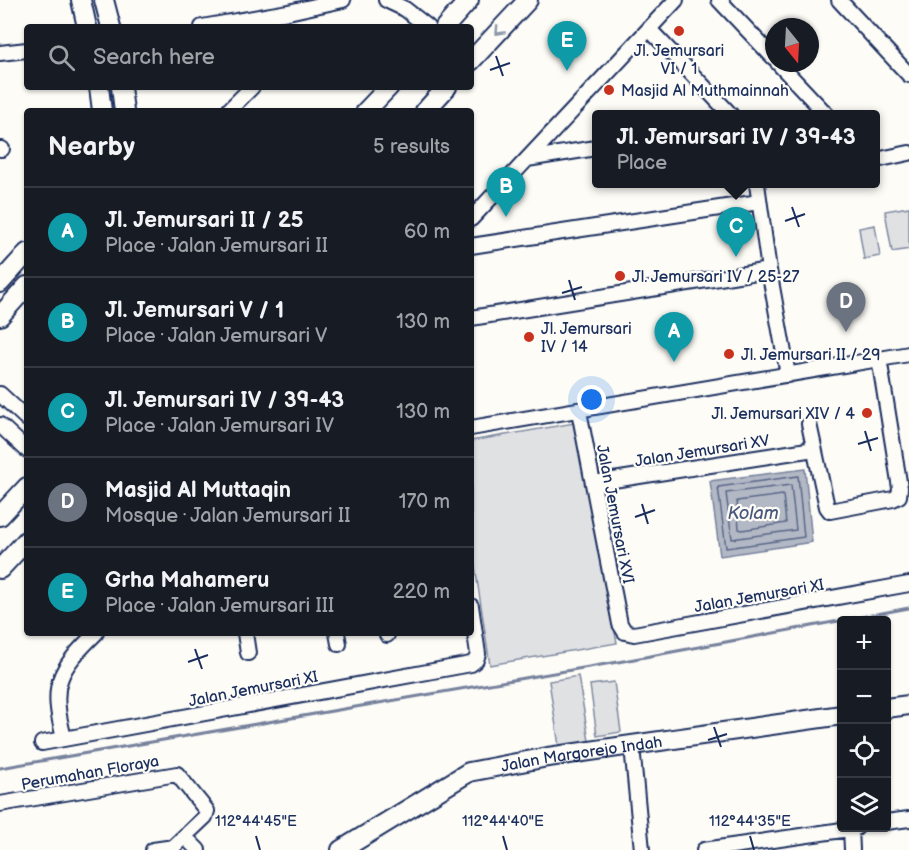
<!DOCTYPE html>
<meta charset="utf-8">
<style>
:root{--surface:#171b24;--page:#242831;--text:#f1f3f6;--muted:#9ea1a6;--line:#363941;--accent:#c8321e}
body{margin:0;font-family:"Balsamiq Sans",sans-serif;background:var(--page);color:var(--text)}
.controls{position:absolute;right:18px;bottom:18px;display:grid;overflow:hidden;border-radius:6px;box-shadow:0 2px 4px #0004}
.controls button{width:54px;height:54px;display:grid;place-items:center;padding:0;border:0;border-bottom:2px solid var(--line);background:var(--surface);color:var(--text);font:30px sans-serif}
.compass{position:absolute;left:765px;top:18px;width:54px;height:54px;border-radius:50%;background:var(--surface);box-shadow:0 2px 4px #0004;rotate:162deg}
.you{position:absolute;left:592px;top:400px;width:21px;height:21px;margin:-15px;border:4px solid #fff;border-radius:50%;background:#1a73e8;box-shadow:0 0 0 9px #1a73e833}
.badge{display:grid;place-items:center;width:39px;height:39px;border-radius:50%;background:var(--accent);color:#fff;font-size:20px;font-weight:700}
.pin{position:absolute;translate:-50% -50px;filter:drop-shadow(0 2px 3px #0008)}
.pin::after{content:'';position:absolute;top:32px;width:21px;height:18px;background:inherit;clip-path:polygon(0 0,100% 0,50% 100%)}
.popup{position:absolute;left:592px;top:110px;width:288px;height:78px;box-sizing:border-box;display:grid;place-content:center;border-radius:6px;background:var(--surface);filter:drop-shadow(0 2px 4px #0005);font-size:20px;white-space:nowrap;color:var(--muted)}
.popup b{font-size:22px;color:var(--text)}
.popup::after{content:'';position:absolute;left:50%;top:100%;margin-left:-12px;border:12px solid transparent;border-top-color:var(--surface)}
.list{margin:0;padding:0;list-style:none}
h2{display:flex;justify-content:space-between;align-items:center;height:78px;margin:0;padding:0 24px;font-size:26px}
h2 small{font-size:20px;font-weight:400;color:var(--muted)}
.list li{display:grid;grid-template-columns:39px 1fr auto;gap:18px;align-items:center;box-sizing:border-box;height:90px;padding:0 24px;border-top:2px solid var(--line)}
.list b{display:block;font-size:22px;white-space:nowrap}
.list p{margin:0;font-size:20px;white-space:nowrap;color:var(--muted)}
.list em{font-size:20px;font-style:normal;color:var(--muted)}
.icon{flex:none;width:33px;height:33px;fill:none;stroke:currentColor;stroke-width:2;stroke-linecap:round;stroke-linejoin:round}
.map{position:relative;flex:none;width:909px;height:850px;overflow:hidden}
.search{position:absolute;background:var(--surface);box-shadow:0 2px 4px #0004;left:24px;top:24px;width:450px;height:66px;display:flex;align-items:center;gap:15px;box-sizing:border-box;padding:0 21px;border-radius:6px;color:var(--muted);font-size:22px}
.panel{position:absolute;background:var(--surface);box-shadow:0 2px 4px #0004;left:24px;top:108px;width:450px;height:528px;border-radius:6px}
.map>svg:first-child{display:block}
</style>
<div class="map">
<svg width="909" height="850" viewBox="0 0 909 850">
<rect width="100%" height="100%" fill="#fdfcf7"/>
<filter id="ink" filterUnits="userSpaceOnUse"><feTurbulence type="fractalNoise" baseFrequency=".0167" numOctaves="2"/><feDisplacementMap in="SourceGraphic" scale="12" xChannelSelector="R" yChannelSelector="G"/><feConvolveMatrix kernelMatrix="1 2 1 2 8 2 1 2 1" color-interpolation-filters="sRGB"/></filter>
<g filter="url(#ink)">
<!-- green -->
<path fill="#e0e1e3" stroke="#7e88a0" stroke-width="1.5" d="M909,207V249L892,252L885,211Z
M875,225L880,256L864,259L859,228Z
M574,423L617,643L490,665L471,540V441Z
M578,676L589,741L559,746L549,681Z
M614,682L621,732L597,736L590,685Z"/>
<!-- water -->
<path fill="#b3b8c5" stroke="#76819c" stroke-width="1.5" d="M805,469L812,542L720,556L710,481Z"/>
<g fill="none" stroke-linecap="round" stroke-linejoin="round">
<!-- shore -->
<path stroke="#586687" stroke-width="1.5" d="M798,476L804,537L726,548L718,487Z
M791,485L796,530L732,539L726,493Z
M783,495L786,523L742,530L739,529L737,501Z"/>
<!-- stream -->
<path stroke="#76819c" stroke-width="3" d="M0,768L618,662L909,608"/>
<!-- minor casing -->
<g stroke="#1b2f5e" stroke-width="18">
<path id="minor" d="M386,0L405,9L428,27
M719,0L774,58
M839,0L909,75
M202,27L288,12L343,0
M649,29L731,115
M0,53L27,50
M778,63L827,115
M228,111L252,87
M0,149H2
M527,159L596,148
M876,160L909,153
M757,184L769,270L788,375
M471,219L676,0
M471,246L759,202
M471,318L769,270
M0,394L27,419
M579,411L620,624L625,632L634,634L909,584
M809,424L827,507L830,511L893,499L899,496L900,488L879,358
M0,425L27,450
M471,428L909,354
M594,483L814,449
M245,633L248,653
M337,633L339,644
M387,633V635
M64,738C50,685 57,671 96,633
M42,743L471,664L476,660L478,654L471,606
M632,746L642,850
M0,804L177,774L207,811L205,817L170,850
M886,822L909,819
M851,828L852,850
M185,837L198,850
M153,850L174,847
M704,850L856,828"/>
</g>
<!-- major casing -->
<g stroke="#1b2f5e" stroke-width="22">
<g id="major">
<path d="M81,0L87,27"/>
<path d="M104,0L111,27"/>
<path d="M445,27L469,0"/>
<path d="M471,61L528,0"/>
<path d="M99,87L102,111"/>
<path d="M121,87L124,111"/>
<path d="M366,111L389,87"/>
<path d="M425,111L447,87"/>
<path d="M0,283L27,253"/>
<path d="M0,316L27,286"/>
<path d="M0,516L27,487"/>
<path d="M0,569L27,540"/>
<path d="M886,708L909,705"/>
<path id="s1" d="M341,850L469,772L548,757L842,715"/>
</g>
</g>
<!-- minor -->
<use href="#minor" stroke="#fdfcf7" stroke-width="14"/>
<!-- major -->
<use href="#major" stroke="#fdfcf7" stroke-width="18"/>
</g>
<!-- one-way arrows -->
<defs><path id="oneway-chevron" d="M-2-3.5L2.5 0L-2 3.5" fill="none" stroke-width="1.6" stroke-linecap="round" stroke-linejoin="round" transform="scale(1.5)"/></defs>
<use stroke="#8c96aa" href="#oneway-chevron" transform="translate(499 31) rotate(133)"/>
</g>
<!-- ticks -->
<path fill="none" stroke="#1b2f5e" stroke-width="2" d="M496,56L503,76M490,70L510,63M792,207L799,227M785,221L805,214M569,280L575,300M562,293L582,287M865,431L871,451M858,444L878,438M642,504L648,524M635,517L655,510M195,649L202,669M188,662L208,655M714,727L721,747M708,740L727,734M256,836L260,850M503,836L507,850M750,836L754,850"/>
<!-- markers -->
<g fill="#c8321e" stroke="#fdfcf7" stroke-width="2">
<circle cx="679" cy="31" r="6"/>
<circle cx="609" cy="90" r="6"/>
<circle cx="620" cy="276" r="6"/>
<circle cx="529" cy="337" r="6"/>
<circle cx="729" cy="354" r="6"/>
<circle cx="867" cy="413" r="6"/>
</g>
<g text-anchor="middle" stroke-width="4.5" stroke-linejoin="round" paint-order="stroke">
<!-- poi labels -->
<g font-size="16" fill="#1b2f5e" stroke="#fdfcf7" text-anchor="start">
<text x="679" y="56" text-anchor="middle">Jl. Jemursari<tspan x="679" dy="18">VI / 1</tspan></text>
<text x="621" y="96">Masjid Al Muthmainnah</text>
<text x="632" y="282">Jl. Jemursari IV / 25-27</text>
<text x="541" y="334">Jl. Jemursari<tspan x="541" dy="18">IV / 14</tspan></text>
<text x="741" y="360">Jl. Jemursari II / 29</text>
<text x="855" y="419" text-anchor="end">Jl. Jemursari XIV / 4</text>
</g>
<!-- street labels -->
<g font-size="16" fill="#1b2f5e" stroke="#fdfcf7">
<text transform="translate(702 450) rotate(-9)" y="6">Jalan Jemursari XV</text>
<text transform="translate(616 514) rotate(79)" y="6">Jalan Jemursari XVI</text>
<text transform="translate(759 595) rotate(-10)" y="6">Jalan Jemursari XI</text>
<text transform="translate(253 688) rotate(-11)" y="6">Jalan Jemursari XI</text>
<text dy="6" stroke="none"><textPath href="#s1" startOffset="264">Jalan Margorejo Indah</textPath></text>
<text transform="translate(90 772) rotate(-10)" y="6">Perumahan Floraya</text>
</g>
<!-- water labels -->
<g font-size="18" font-style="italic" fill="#49587d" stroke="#fdfcf7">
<text x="753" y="519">Kolam</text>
</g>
</g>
<g font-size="15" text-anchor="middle" fill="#1b2f5e" stroke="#fdfcf7" stroke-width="4.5" stroke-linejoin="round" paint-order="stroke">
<text x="256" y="826">112°44'45"E</text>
<text x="503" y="826">112°44'40"E</text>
<text x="750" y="826">112°44'35"E</text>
</g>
</svg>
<div class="controls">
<button>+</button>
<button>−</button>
<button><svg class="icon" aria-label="locate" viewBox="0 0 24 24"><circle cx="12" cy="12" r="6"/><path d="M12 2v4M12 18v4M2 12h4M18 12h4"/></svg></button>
<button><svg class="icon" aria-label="layers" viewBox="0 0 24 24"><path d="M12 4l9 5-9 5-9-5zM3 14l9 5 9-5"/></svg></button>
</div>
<svg class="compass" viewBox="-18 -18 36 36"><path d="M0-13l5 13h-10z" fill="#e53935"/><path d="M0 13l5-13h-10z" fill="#9ea1a6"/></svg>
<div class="you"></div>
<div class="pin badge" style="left:674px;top:362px;background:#0f9aa8">A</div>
<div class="pin badge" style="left:506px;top:217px;background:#0f9aa8">B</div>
<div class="pin badge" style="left:736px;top:257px;background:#0f9aa8">C</div>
<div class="popup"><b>Jl. Jemursari IV / 39-43</b>Place</div>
<div class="pin badge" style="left:846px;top:332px;background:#6b7280">D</div>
<div class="pin badge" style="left:567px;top:71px;background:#0f9aa8">E</div>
<div class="search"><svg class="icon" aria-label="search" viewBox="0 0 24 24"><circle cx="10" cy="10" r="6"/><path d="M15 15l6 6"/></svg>Search here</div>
<section class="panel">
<h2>Nearby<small>5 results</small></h2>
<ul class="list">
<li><span class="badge" style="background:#0f9aa8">A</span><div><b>Jl. Jemursari II / 25</b><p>Place · Jalan Jemursari II</p></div><em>60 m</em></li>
<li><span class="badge" style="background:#0f9aa8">B</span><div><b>Jl. Jemursari V / 1</b><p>Place · Jalan Jemursari V</p></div><em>130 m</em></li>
<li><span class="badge" style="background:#0f9aa8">C</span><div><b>Jl. Jemursari IV / 39-43</b><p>Place · Jalan Jemursari IV</p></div><em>130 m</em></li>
<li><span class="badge" style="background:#6b7280">D</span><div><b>Masjid Al Muttaqin</b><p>Mosque · Jalan Jemursari II</p></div><em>170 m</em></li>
<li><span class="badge" style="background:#0f9aa8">E</span><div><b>Grha Mahameru</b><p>Place · Jalan Jemursari III</p></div><em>220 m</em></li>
</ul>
</section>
</div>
